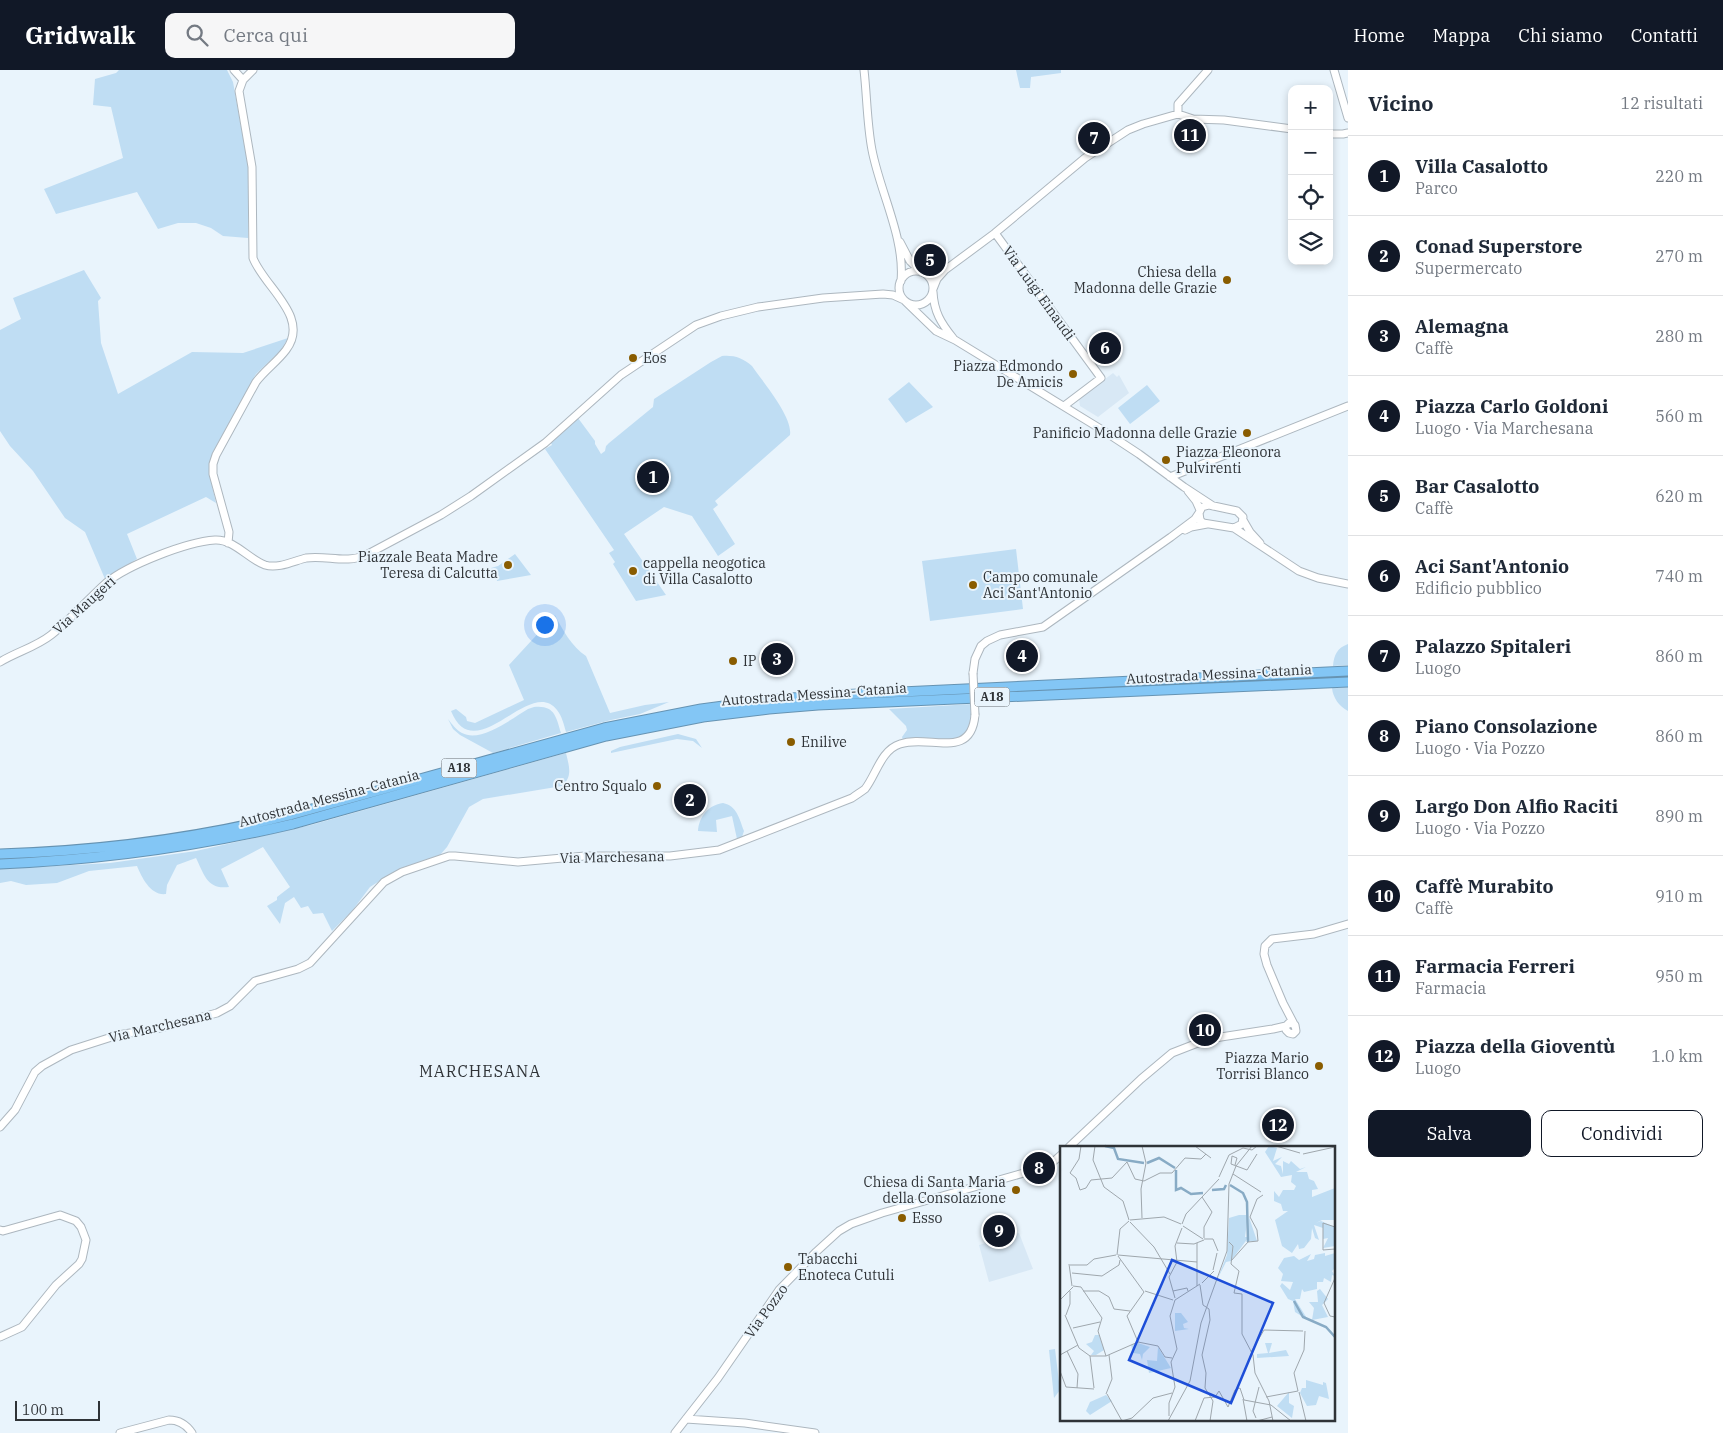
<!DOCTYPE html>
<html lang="it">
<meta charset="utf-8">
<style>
:root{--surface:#fff;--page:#f6f6f7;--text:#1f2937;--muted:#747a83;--line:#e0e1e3;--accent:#111827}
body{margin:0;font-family:"IBM Plex Serif",serif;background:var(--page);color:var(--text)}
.controls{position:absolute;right:15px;top:15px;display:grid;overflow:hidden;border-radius:10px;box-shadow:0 2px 8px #0003}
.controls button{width:45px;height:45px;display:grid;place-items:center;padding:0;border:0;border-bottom:1px solid var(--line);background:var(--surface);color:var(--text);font:25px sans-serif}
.scale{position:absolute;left:15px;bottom:12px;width:85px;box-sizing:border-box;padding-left:5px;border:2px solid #2f3337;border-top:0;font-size:14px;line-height:18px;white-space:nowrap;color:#2f3337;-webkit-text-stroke:4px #e9f4fc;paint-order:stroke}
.you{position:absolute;left:544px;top:554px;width:18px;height:18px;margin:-12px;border:4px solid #fff;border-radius:50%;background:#1a73e8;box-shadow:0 0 0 8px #1a73e833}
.badge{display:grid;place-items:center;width:32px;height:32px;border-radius:50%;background:var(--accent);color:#fff;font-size:16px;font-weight:700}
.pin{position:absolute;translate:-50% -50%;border:2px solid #fff;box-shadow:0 1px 5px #0006}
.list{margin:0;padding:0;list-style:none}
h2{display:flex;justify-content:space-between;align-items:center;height:65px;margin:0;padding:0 20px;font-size:21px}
h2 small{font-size:16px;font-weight:400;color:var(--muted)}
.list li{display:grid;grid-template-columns:32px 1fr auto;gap:15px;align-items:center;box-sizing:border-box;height:80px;padding:0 20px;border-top:1px solid var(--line)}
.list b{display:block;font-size:19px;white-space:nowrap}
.list p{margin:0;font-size:16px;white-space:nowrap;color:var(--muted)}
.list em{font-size:16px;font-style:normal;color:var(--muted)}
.actions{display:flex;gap:10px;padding:15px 20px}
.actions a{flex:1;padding:11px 0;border:1px solid var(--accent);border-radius:10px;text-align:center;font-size:18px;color:var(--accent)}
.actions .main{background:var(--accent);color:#fff}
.icon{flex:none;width:28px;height:28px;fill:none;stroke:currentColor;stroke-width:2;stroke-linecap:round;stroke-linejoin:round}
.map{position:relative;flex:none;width:1348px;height:1363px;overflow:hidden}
header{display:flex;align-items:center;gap:30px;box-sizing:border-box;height:70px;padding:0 25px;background:var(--accent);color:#fff}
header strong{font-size:24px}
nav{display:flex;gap:28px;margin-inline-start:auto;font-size:18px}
.search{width:350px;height:45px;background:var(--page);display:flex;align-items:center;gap:12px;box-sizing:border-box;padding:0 18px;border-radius:10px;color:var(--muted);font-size:19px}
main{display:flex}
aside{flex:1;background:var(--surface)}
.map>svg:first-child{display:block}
</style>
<header>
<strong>Gridwalk</strong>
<div class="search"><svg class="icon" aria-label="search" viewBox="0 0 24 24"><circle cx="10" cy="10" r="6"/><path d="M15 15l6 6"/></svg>Cerca qui</div>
<nav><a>Home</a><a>Mappa</a><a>Chi siamo</a><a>Contatti</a></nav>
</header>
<main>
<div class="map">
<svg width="1348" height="1363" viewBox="0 0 1348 1363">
<rect width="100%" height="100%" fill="#e9f4fc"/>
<!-- built -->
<path fill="#d8e8f5" d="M1113,303L1117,307L1119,305L1129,323L1098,347L1080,336L1079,329Z
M1019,1163L1033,1199L989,1212L979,1175Z"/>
<!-- green -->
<path fill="#bfddf3" d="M119,0H227L233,12L248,96V168L223,166L211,158L196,153H178L158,159L137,122L56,144L44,119L123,88L111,37L93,35L95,9L116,3Z
M1016,0H1061V3L1031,7L1030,18H1020Z
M84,200L101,228L98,231L101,273L118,324L192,282L243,283L288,268L281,280L256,304L213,382C206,400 212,414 216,433L206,427L127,464L137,489L105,509L85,462L65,448L33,401L10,376L0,361V260L21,249L13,228Z
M722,286C734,285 743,288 752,296C763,312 793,347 790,365L715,431L718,435L713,439L735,474L718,486L692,446L664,437L624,464L666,525L636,531L613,494L615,492L609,483L614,480L545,379L552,375L551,373L578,348L595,371V374L601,384L605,381L606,376L609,373L653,337L654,329L711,292Z
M909,312L933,337L906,353L888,329Z
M1147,315L1160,331L1130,354L1118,338Z
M1016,479L1023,539L930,551L922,491Z
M515,484L531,505L497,511L496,504H492L491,498L498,496Z
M555,545C562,559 572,577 586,586L610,643L645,635L669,632L640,644L611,650L566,662C564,655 562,646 557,640C530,605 475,700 451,641L456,639L466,647L467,651L475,653L524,630L509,595Z
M1348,574V595L1333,596C1334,585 1337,578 1348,574Z
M1348,617V641C1339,636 1333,628 1332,618Z
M972,634C973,689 937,663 903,670L902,667L907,660L906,656L889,639Z
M534,637C555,635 556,647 561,663L493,683L460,665L453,659L448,649C452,654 456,660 462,663C481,673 511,649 528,639Z
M678,664L696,669L702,678L693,671L677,669L611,683V681L620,677Z
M566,683C569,696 573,706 562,716L483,729L469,737L447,777L440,785L392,803L370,817L352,841L332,861L323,843L313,844L308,836L301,838L294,827L285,833L280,854L267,836L277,830V827L290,817L263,777L221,799L229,817C207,820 204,804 196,788L177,795L167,815L166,824C151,826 142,808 137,796L89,801L57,813L26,815L11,811L0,813V799L110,793L196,781L311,755Z
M723,733C737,736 739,748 744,761L742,767L737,769L732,746L716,750L717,762L698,761C699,747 708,735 723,733Z
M1055,1279L1060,1320L1054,1328L1049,1280Z"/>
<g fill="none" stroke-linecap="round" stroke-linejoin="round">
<!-- secondary casing -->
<g stroke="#adb7bf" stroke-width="9">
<path id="secondary" d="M234,0L243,10
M864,0C867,26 867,54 872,80C880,122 905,168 901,211
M1334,0L1348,48
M1178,44V34L1208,0
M1329,64H1343L1348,63
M995,163L1101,308L1064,336
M900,172L910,191L921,202
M899 218a17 17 0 1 1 34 0a17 17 0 1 1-34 0Z
M933,219L937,209L945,200L995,163L1085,88L1128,60L1143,54L1178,44L1193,49L1224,50L1292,59
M933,222C934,242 941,253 953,268
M905,231L936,261L955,270L1104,361L1139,384L1184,417L1213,436
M1170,407L1348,336
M1188,421L1196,431L1200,440
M1209,435L1237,441L1243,447L1242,454L1234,458L1203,453L1200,450L1199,443L1202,437Z
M1243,450L1250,462L1260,473
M1234,458L1299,501L1318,508L1348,514
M1185,460L1191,457L1207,454
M228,473L229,462L213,404V394L216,385L256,312C265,300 277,292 286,280C311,247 264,217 253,188L252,97L239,21L243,10L253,0
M0,592C16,582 36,577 51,565C70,550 87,530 106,513C128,495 186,472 215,470C234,469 248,489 265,495C278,499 294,491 306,488C327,485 346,494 366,485L441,445L471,426L545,373L621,305L696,255L721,246L758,237L823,228L883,224L893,225L904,230
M973,603L975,589L981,576L987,571L1000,565L1043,557L1171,467L1195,449L1199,443
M1294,954L1283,933L1267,895L1264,884L1265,876L1272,869L1314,864L1348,854
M0,1057L15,1040L35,1002L42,996L71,980L118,965L161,958L217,943L230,936L255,911L298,899L310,893L384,812L402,802L449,786H455L518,792L585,786H670L719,780L852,728C856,725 861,722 865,719C876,705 881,680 900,674C929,664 971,691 975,645
M1069,1077L1141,1009L1172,983L1208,969L1273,959L1286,956L1289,953L1295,955L1296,961L1293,964L1289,963L1286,960V956
M0,1160L3,1161L60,1145L76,1151L81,1157L86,1170L82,1189L79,1194L56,1215L22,1257L0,1267
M686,1349L745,1353L815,1363
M120,1363L169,1350C179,1350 186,1354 192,1363
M675,1363L718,1308L779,1220L816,1182L839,1161L851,1154L882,1143L1038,1099L1053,1092L1062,1084"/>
</g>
<!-- highway casing -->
<g stroke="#6693b2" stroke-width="11">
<path id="highway" d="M0,784C98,781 194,769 290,745L604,658L701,639L768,630L816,626L1348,601
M0,794C100,790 195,777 293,754L606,666L703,647L769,639L818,635L1348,612"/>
</g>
<!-- secondary -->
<use href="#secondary" stroke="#fff" stroke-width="7"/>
<!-- highway -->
<use href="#highway" stroke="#83c6f5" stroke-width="9"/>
<!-- secondary-bridge casing -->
<g stroke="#adb7bf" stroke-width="9" stroke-linecap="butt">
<path id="secondary-bridge" d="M973,603L975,645"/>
</g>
<!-- secondary-bridge -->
<use href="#secondary-bridge" stroke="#fff" stroke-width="7"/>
</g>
<!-- markers -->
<g fill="#895c00" stroke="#e9f4fc" stroke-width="2">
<circle cx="1227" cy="210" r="5"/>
<circle cx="633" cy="288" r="5"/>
<circle cx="1073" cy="304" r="5"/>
<circle cx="1247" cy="363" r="5"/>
<circle cx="1166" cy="390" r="5"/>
<circle cx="508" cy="495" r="5"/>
<circle cx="633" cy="501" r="5"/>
<circle cx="973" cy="515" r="5"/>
<circle cx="733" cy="591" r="5"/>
<circle cx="791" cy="672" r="5"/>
<circle cx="657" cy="716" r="5"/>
<circle cx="1319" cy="996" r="5"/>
<circle cx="1016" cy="1120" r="5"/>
<circle cx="902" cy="1148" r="5"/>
<circle cx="788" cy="1197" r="5"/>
</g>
<g text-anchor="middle" stroke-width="4" stroke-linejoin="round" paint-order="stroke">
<!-- shield labels -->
<g fill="#e9f4fc" stroke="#676d72" stroke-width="1">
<rect x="974.5" y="617.5" width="35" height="19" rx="4"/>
<rect x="441.5" y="688.5" width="35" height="19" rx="4"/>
</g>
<g font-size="12" font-weight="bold" fill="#2f3337">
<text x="992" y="631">A18</text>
<text x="459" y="702">A18</text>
</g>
<!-- poi labels -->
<g font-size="14" fill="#2f3337" stroke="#e9f4fc" text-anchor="start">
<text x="1217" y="207" text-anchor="end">Chiesa della<tspan x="1217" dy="16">Madonna delle Grazie</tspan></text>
<text x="643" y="293">Eos</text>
<text x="1063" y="301" text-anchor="end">Piazza Edmondo<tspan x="1063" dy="16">De Amicis</tspan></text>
<text x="1237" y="368" text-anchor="end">Panificio Madonna delle Grazie</text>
<text x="1176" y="387">Piazza Eleonora<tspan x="1176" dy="16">Pulvirenti</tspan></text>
<text x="498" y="492" text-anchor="end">Piazzale Beata Madre<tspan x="498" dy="16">Teresa di Calcutta</tspan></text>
<text x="643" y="498">cappella neogotica<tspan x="643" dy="16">di Villa Casalotto</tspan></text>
<text x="983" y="512">Campo comunale<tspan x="983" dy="16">Aci Sant'Antonio</tspan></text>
<text x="743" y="596">IP</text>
<text x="801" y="677">Enilive</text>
<text x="647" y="721" text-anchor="end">Centro Squalo</text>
<text x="1309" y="993" text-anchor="end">Piazza Mario<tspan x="1309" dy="16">Torrisi Blanco</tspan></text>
<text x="1006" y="1117" text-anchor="end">Chiesa di Santa Maria<tspan x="1006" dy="16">della Consolazione</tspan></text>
<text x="912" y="1153">Esso</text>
<text x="798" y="1194">Tabacchi<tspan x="798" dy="16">Enoteca Cutuli</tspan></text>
</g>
<!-- street labels -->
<g font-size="14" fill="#2f3337" stroke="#e9f4fc">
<text transform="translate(1039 223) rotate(54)" y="5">Via Luigi Einaudi</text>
<text transform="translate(84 535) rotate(-42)" y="5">Via Maugeri</text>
<text transform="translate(1219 604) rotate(-3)" y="5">Autostrada Messina-Catania</text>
<text transform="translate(814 624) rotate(-4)" y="5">Autostrada Messina-Catania</text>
<text transform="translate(329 728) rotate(-15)" y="5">Autostrada Messina-Catania</text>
<text transform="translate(612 787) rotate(-1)" y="5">Via Marchesana</text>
<text transform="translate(160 956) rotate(-13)" y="5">Via Marchesana</text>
<text transform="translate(766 1241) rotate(-54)" y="5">Via Pozzo</text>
</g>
<!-- quarter labels -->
<g font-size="16" letter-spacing="1" fill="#2f3337" stroke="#e9f4fc">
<text x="480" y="1007">MARCHESANA</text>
</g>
</g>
<!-- overview -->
<g transform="translate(1060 1076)">
<rect width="275" height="275" fill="#e9f4fc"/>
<path d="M209,0L217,2L213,15L222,11L215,18L221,20L223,28V15L229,18L231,15L240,23L246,21L236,26H247L249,33L254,35L258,43L252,44V51L275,42V74H262L256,77L261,75L275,81V100L263,102L268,92L263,93V82L254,79L259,94L255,92L252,82L251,93L244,102L239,103L238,98L232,107L222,100L215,74L228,65H223L221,58L214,55V45L219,51L223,44H234L236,40L231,36L232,29L221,31L205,6ZM179,69H188L185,91H188L189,71L197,95H189L188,92L171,115L166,116L157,134L167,109L169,72ZM265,107V110L275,107V122L272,125L275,130L272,129L271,136L264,132L263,136H257V143L244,146L242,143L240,153H235L248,174L235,166L233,155L228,153L220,140L222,137L230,144L233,136L221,135L223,128L218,122L224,112L234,110L239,114L251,108L247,115L254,113L255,109ZM260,143L268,153L262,159L268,171L252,174L254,162L249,156H258L257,145ZM115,167H121L128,176L123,178L124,182L129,183L115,185ZM35,189H39L44,204L36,209H31L34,205L26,198L32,196ZM78,197L90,201L83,208L82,214L80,208L73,207L71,199ZM205,197H212L209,207L226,204L229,210L197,212V208L208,207ZM98,201L111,222L89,227L87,214L97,215ZM246,234L263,239V236L266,237L269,253L259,250L256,259L247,260L240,247L242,242H246ZM229,246V257L234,260L232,272L217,260ZM46,249L52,255L30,269L26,265L30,256Z" fill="#bfddf3"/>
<path fill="none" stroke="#88abc5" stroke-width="2.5" d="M45,0L54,2L58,13L84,17M87,17L99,12L115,22M116,24V44L121,42L131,48L143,47M170,39L183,47L187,56L188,96M152,44L164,43L166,39M234,155L243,171L266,181L275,191"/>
<path fill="none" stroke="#9fa7ad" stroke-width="1" d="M21,0L19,13L10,27L16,32L20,44L26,42L31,34L52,32L67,16L75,33L84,35L100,27H112L125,12L141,13L146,8M35,0L33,14L44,41L63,55L69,74M82,0L86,17L81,43L82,72M135,0L151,12M216,0L240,7M243,8L275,1M175,19L177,12L172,10L171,18L187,24L197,8M173,28L201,46M159,31L169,9L183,2L192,4L197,0M142,51L152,66L144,81V92M70,74L104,71L121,78M70,76L94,101L110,128M122,78L126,68L159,33M123,80L143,93M275,81L263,77V104L275,103M144,93H153L158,105M169,96L173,100L171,118L179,125L174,147L182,148V188L193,209L195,227L209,255L213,275M117,97L134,98L144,94M57,109L60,83L69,75M58,109L137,116M58,110L84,146M171,115L188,96L198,95L197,84L190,71L197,53L203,49M9,118L12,140M10,119H27M27,119L34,113L56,109M153,124L157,107M12,127L42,130L59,119L60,114M275,132L264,157L270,170L275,171M142,137L154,125M140,139L143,159L149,163L150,174L142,209L146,227L145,242L153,255L150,275M13,140L21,141L42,172L38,185L46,210L78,196L67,170L84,146M137,140V97M23,145H39L49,151L54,163L70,165M85,145L113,154M113,145L127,142L128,145M115,152L109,131L117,116L115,100L122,82M0,154L13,141M115,154L140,138M5,169L19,202L30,210H46M6,169L10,158V145M13,182L40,176M78,196L98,200L105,211L112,212M7,205L18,228L17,242M191,206L204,184L243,185M0,209L18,199M30,210L34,242M0,225L6,241L34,243M238,245L234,227L244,204L245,185M239,246L246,275M46,248L52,233L49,209M47,248L62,275M206,251L238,245M183,253L187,275M109,270V257L115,241L111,216L117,203L110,170L115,154M196,272L193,265L199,241M62,275L72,272L93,252L112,247M108,275L130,235L141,177L167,105L169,38L176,20L192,0M135,275L144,252L155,251L159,245L168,261L175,244L180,242L184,254L211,259L231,275M197,275L212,271"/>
<path fill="#1d4ed8" fill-opacity="0.15" stroke="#1d4ed8" stroke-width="2.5" d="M112,114L213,157L171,257L69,214Z"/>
<rect width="275" height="275" fill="none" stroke="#2f3337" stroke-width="2.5"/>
</g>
</svg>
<div class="controls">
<button>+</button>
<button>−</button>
<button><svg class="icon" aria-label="locate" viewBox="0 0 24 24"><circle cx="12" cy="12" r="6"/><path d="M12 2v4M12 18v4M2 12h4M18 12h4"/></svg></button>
<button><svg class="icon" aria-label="layers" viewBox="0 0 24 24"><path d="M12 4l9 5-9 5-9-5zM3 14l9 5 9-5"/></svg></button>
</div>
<div class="scale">100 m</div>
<div class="you"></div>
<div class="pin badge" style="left:653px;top:407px">1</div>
<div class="pin badge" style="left:690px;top:730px">2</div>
<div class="pin badge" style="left:777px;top:589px">3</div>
<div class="pin badge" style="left:1022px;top:586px">4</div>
<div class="pin badge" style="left:930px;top:190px">5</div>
<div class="pin badge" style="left:1105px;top:278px">6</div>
<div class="pin badge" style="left:1094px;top:68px">7</div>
<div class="pin badge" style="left:1039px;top:1098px">8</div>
<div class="pin badge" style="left:999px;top:1161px">9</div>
<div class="pin badge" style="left:1205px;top:960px">10</div>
<div class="pin badge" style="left:1190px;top:65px">11</div>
<div class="pin badge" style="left:1278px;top:1055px">12</div>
</div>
<aside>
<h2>Vicino<small>12 risultati</small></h2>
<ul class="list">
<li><span class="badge">1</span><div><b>Villa Casalotto</b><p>Parco</p></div><em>220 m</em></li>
<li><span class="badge">2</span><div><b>Conad Superstore</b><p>Supermercato</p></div><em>270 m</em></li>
<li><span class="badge">3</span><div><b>Alemagna</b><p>Caffè</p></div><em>280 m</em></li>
<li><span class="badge">4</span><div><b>Piazza Carlo Goldoni</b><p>Luogo · Via Marchesana</p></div><em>560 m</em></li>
<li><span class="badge">5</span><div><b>Bar Casalotto</b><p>Caffè</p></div><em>620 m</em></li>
<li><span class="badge">6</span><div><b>Aci Sant'Antonio</b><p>Edificio pubblico</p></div><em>740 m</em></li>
<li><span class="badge">7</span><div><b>Palazzo Spitaleri</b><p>Luogo</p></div><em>860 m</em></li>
<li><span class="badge">8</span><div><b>Piano Consolazione</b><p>Luogo · Via Pozzo</p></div><em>860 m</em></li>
<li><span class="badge">9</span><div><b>Largo Don Alfio Raciti</b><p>Luogo · Via Pozzo</p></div><em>890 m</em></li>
<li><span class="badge">10</span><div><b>Caffè Murabito</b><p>Caffè</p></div><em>910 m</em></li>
<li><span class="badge">11</span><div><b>Farmacia Ferreri</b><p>Farmacia</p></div><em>950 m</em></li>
<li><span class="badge">12</span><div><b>Piazza della Gioventù</b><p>Luogo</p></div><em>1.0 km</em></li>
</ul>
<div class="actions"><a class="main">Salva</a><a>Condividi</a></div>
</aside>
</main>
